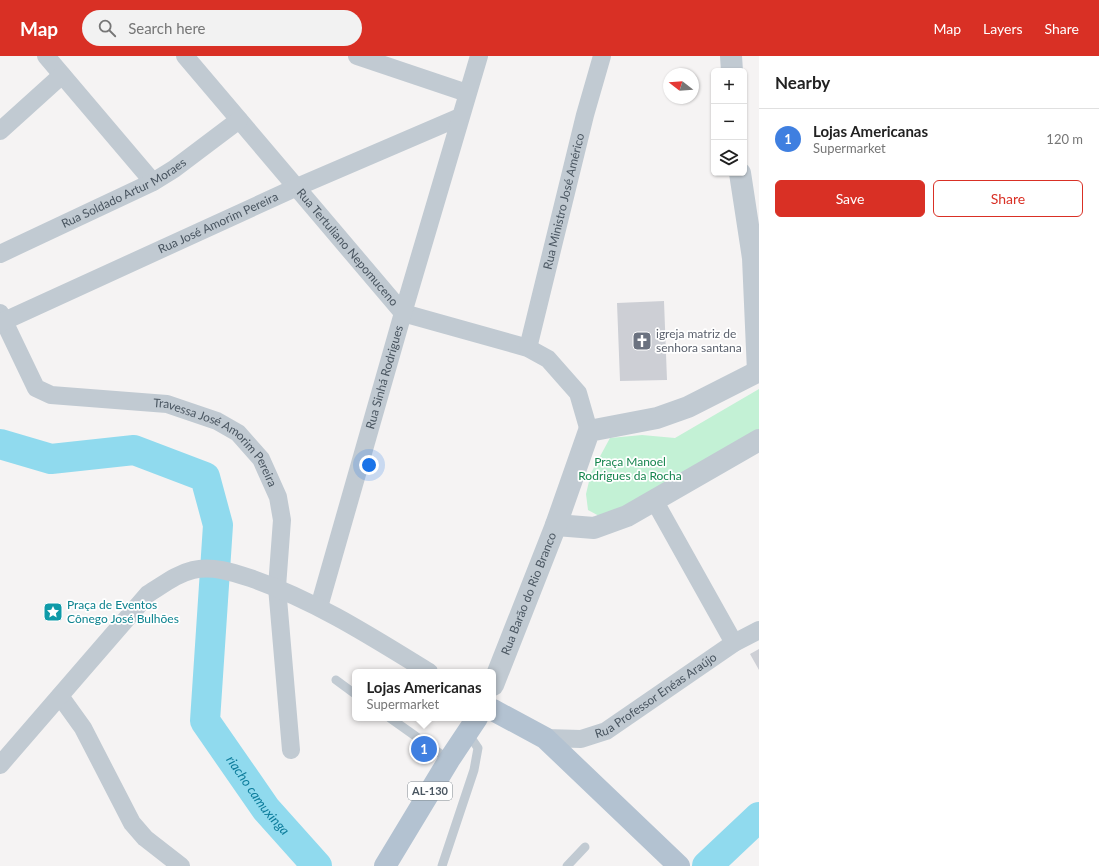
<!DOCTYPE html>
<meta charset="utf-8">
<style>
:root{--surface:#fff;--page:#f2f2f2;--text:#222;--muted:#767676;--line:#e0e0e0;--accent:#d93025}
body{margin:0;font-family:Lato,sans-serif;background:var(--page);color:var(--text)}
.controls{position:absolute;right:12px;top:12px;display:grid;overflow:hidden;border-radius:6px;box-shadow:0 1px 3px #0004}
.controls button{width:36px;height:36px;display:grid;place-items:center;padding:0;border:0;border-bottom:1px solid var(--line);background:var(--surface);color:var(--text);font:20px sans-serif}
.compass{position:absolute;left:663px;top:12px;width:36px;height:36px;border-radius:50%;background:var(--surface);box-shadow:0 1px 3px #0004;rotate:287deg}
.you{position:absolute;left:369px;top:409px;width:14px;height:14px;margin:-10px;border:3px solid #fff;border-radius:50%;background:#1a73e8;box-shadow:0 0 0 6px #1a73e833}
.badge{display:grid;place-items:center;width:26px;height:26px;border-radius:50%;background:var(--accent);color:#fff;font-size:13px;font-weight:700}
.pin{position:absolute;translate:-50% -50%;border:2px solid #fff;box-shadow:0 1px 4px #0006}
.popup{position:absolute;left:352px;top:613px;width:144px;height:52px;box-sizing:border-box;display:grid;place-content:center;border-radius:6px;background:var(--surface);filter:drop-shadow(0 1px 3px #0005);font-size:13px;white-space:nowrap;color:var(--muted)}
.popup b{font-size:15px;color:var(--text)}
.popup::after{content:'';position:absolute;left:50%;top:100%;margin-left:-8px;border:8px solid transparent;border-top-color:var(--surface)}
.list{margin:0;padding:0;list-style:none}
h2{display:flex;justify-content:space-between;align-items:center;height:52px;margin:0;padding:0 16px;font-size:17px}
h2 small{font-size:13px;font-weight:400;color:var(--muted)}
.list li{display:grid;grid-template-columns:26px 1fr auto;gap:12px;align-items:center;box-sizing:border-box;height:60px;padding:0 16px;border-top:1px solid var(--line)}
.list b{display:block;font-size:15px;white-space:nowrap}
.list p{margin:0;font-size:13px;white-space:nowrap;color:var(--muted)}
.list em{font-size:13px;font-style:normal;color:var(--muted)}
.actions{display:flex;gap:8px;padding:12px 16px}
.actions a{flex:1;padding:9px 0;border:1px solid var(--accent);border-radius:6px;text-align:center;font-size:14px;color:var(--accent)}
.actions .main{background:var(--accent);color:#fff}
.icon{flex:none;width:22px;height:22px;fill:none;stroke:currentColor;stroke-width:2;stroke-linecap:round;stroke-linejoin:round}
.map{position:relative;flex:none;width:759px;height:810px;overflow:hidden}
header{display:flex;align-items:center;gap:24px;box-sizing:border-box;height:56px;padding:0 20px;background:var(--accent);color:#fff}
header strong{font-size:19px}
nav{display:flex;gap:22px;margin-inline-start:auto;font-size:14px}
.search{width:280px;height:36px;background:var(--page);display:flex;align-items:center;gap:10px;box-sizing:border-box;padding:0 14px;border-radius:22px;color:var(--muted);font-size:15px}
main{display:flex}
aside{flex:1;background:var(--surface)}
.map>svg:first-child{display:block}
</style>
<header>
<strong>Map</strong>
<div class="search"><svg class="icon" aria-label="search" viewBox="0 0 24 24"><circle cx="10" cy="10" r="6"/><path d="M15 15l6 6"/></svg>Search here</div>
<nav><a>Map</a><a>Layers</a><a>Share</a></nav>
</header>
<main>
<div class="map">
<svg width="759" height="810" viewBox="0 0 759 810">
<rect width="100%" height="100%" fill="#f5f3f3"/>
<!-- green -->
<path fill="#c3f1d5" d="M759,333V377L655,436L601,461L588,454L586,438L591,417L610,382L642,379L675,382Z"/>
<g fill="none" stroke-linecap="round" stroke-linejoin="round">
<!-- river -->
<g stroke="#90daee" stroke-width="30">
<path id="s1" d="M0,388L51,403L134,394L205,421L218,469L205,665L266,753L317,810"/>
<path d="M707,810L759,761"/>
</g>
</g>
<!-- building -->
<path fill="#cdcfd5" d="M664,245L667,324L620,325L617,247Z
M759,593V614L750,598Z"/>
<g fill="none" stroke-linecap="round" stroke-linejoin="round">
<!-- service -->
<path stroke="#c1cad2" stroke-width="9" d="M336,624L355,638
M390,662L449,704
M442,810L474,714L478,692L467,676
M567,810L585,791"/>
<!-- minor -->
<g stroke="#c1cad2" stroke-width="18">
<path d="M46,0L153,126"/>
<path id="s2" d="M185,0L403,257L528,292L548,303L578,337L589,375"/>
<path d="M357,0L467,37"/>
<path d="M0,75L62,19"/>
<path id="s3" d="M0,198L153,126L174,113L239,64"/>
<path id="s4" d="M0,257L36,332L51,339L167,348L217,365L238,377L261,403L278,441L282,464L277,531L291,694"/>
<path id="s5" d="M0,267L297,131L460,61"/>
<path id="s6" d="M528,292L585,59L602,0"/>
<path d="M654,444L734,587"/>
<path id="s7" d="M319,551L403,257L479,0"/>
<path d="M60,640L83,672L132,767L145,782L181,810"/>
<path id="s8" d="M545,682L581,683L606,675L734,587L759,574"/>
<path d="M0,709L148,538C163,529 176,518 193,514C213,509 235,517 253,523C316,545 372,581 429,616"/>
</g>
<!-- tertiary -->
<g stroke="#c1cad2" stroke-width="22">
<path d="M731,0L732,15"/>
<path d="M740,117L753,202L758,316"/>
<path d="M556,469L594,472L627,460L759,384"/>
<path id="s9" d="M493,629L556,469L589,375L657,362L688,351L759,315"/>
</g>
<!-- primary -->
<path stroke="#b3c2d1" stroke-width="22" d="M493,654L545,682L679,810
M385,810L449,704L477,662"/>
</g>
<!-- icons -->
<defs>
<g id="church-square" transform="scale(1)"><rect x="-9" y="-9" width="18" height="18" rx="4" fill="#6b7280" stroke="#fff"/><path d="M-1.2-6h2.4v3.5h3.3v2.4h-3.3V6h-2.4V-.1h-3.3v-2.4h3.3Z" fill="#fff"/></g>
<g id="sight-square" transform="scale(1)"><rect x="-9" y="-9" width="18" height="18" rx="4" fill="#0f9aa8" stroke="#fff"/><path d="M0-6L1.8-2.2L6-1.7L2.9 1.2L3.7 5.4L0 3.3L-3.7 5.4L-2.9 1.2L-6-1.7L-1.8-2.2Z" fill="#fff"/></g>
</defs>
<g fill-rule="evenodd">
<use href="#church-square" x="642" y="285"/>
<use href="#sight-square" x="53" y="556"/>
</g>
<g text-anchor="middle" stroke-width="3.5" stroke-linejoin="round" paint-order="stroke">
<!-- shield labels -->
<rect fill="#fff" stroke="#808990" stroke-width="1" x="408" y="726" width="44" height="18" rx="3"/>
<g font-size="11" font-weight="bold" fill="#4a5661">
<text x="430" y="739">AL-130</text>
</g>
<!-- street labels -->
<g font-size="12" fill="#4a5661" stroke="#fff">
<text dy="4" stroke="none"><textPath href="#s3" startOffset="138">Rua Soldado Artur Moraes</textPath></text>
<text dy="4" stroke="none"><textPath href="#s6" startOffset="151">Rua Ministro José Américo</textPath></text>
<text dy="4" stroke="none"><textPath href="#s5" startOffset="240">Rua José Amorim Pereira</textPath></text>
<text dy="4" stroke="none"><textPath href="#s2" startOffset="251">Rua Tertuliano Nepomuceno</textPath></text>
<text dy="4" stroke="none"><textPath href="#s7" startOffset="239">Rua Sinhá Rodrigues</textPath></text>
<text dy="4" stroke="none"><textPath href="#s4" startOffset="280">Travessa José Amorim Pereira</textPath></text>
<text dy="4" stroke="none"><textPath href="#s9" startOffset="98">Rua Barão do Rio Branco</textPath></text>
<text dy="4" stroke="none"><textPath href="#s8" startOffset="123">Rua Professor Enéas Araújo</textPath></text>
</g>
<!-- worship labels -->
<g font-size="12" fill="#5b616d" stroke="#fff" text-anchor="start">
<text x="656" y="282">igreja matriz de<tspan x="656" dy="14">senhora santana</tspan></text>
</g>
<!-- park labels -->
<g font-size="12" fill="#17864f" stroke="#fff">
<text x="630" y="410">Praça Manoel<tspan x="630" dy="14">Rodrigues da Rocha</tspan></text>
</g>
<!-- culture labels -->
<g font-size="12" fill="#0d838f" stroke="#fff" text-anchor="start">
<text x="67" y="553">Praça de Eventos<tspan x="67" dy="14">Cônego José Bulhões</tspan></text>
</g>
<!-- water labels -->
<g font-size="13" font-style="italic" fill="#0c7c9b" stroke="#fff">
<text dy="5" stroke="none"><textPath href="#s1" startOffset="550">riacho camuxinga</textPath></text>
</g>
</g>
</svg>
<div class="controls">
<button>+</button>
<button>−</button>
<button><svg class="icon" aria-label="layers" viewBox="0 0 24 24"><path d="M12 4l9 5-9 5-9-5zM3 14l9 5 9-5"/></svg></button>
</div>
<svg class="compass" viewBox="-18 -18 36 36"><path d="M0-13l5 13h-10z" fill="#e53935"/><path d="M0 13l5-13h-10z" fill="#767676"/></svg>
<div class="you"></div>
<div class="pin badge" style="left:424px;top:693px;background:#3f7fe0">1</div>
<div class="popup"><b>Lojas Americanas</b>Supermarket</div>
</div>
<aside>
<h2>Nearby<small></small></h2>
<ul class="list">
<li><span class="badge" style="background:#3f7fe0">1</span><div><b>Lojas Americanas</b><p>Supermarket</p></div><em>120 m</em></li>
</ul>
<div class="actions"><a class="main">Save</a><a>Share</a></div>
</aside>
</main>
